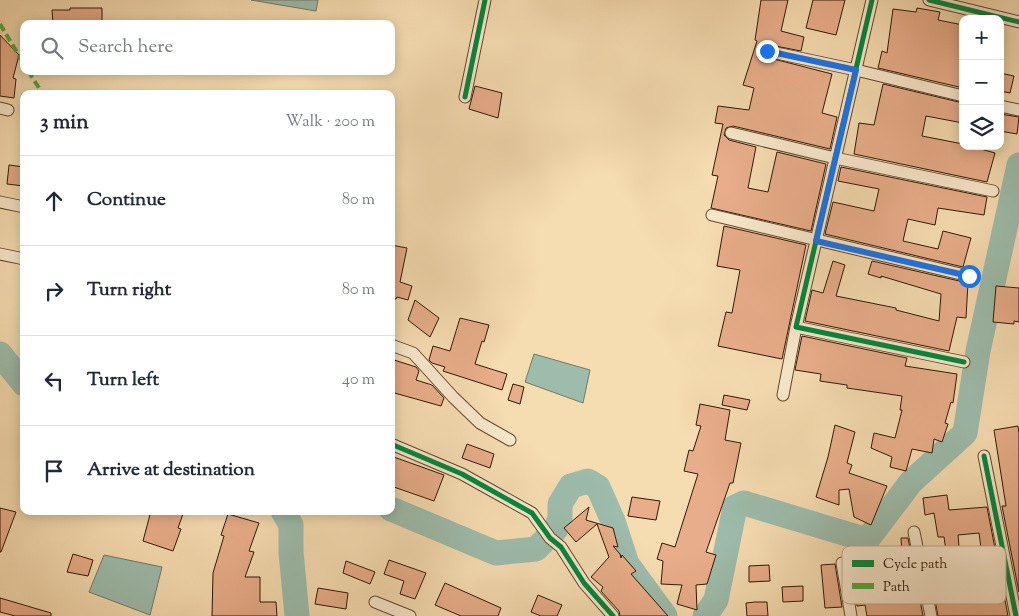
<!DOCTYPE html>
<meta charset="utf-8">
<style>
:root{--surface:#fff;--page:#f2f2f3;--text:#1f2937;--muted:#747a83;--line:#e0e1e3}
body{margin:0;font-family:"Sorts Mill Goudy",serif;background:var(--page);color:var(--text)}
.controls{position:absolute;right:15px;top:15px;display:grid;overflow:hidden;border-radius:10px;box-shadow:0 2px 12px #0003}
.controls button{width:45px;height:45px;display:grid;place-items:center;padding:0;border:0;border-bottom:1px solid var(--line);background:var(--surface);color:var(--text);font:25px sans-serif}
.stop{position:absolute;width:15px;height:15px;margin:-11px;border:4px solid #1a73e8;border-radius:50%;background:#fff}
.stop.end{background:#1a73e8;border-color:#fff;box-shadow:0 1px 5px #0008}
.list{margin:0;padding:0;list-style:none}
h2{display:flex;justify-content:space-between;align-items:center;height:65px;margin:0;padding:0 20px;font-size:21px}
h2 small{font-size:16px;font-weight:400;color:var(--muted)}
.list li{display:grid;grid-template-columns:32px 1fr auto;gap:15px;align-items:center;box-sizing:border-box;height:90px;padding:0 20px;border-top:1px solid var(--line)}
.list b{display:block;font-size:19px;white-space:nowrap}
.list em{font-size:16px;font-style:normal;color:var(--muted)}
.icon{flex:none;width:28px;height:28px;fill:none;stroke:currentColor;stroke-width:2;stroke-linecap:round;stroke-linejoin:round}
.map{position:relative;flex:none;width:1019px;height:616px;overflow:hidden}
.search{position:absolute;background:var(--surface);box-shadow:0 2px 12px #0003;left:20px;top:20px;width:375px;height:55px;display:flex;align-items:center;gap:12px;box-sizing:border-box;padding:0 18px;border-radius:10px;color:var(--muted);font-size:19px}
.panel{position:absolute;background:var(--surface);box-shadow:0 2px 12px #0003;left:20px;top:90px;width:375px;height:425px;border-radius:10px}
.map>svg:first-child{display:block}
</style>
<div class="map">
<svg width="1019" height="616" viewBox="0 0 1019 616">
<rect width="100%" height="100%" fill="#f6dcb1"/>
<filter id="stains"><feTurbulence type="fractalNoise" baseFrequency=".004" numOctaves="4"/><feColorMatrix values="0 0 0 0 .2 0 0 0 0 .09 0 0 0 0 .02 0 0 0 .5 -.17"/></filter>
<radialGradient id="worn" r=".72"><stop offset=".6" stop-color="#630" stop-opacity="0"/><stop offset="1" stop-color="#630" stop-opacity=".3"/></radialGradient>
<!-- water -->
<path fill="#9dbcac" stroke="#727a67" d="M251,0H318L316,11Z
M534,354L590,370L583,403L525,382Z
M104,555L162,567L150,615L89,592Z"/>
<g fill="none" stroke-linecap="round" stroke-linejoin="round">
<!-- river -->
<path stroke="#9dbcac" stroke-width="25" d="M0,354L24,384
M391,509L496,553L536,549L556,529L560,518V504L571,486L588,481L598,487L613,521L627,564L665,616
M283,511L291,525V552L297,616
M705,616L716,600L735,507L744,503L867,540L911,482L965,433L978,351L1019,165"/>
</g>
<!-- building -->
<path fill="#e8ad8a" stroke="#311700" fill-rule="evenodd" d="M761,0H788L781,31L804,37L801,51L765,44L760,49L762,56L832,74L822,113L837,117L830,149L733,126L726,128L724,135L729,140L756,147L748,188L768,192L777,152L826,164L811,231L711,208L718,176L712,175L723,124L715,123L718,106L749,110L754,88L743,85L757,41L755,40Z
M813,0H845L836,35L806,28Z
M70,8H102V24L53,23L52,10H70Z
M917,8L940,12L938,20L963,25V88L878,68L882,51L887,53L893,9L916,12Z
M0,35L19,55L13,78L16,79L14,98L0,96Z
M1000,73L1014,76L1010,93L1000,91Z
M883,84L963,103V123L926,116L922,136L963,144V146H970L995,153L987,182L854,154L859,123L874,125Z
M475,86L502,93L498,118L469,109Z
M1000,114L1019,117L1017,134L1000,131Z
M9,165L24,167V186L7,184Z
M841,167L987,197L984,215L938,208L935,225L908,219L903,241L938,249L943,231L971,238L963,267L825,234L833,202L874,211L879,189L838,181Z
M724,226L806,245L782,359L718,346L726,312L732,313L740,270L717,266Z
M391,245L407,248L400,282L412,286L408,300L397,297L396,299H391Z
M833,261L845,265L836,296L896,308V310L939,321L941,294L881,276V278L868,274L872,261L968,283L966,318L957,317L949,351L805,321L812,290L823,293Z
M996,286L1019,288V322L1014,321V324L993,322Z
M415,300L439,318L430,337L408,320Z
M460,318L489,325L484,342L482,341L475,364L507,374L502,390L443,371L445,367L432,363L429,360L433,346L450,351Z
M802,336L907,358L905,366L957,374L953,403L951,402L945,423L948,424L942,442L934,439L932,453L912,449L906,471L890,467L892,457L871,448L874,433L895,438L902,410H900L902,396L847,388V385L820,381L821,374L795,370Z
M391,359L416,367L419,371L416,380L432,385L444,398L441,406L391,392Z
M513,384L524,387L520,404L508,400Z
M724,395L750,400L747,410L722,405Z
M700,404L730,410L725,440L741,443L733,483H730L706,552L716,555L707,584L696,585L697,610L677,604L682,585L661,584L663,561L657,559L662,543L675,547L698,474L684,471L689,450L693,451L701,426L696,425Z
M835,425L855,432L847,463L852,465L849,473L887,486L871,525L854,517L849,489L839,490V505L816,497L828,457Z
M1018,426L1019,434V592L1002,506H1006L994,430Z
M467,444L494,454L490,468L462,458Z
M391,456L444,475L434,501L391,486Z
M947,495L949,510L987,507L1008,616H938L930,573L949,572L944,537H938L934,513L925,515L923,498ZM979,533L982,555L960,557L958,535Z
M632,497L660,501L656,520L628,516Z
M589,507L586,520L613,528L618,547L613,546L620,554L621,558L622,555L636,571L631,574L668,616H620L619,611L601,591L603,587L591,577L609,557L597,524L576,542L564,528Z
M0,508L16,512L1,552H0Z
M151,511H184L178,528L181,529L173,551L143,541Z
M228,514L259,523L249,551L254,552L245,577H260V602H276L277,616H212L213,573L224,536L221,535Z
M901,538H908L923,616H867L865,605L857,606L853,582H866L862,558L902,555ZM906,573V578L911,577L912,598L884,600L883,575Z
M73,554L93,560L88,576L67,572Z
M389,560L426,573L415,599L400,594L404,581L384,574Z
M346,561L375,572L370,584L343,573Z
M835,564L842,607L825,608L821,565Z
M769,565L770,581L749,582V566Z
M445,583L501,608L498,616H461L435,605Z
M803,586V601L783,602L782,587Z
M318,588L348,593L346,609L315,604Z
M538,595L562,605L557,616H541L531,612Z
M0,598L51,613V616H15L0,612Z
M755,602H767L768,616H747L746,603Z"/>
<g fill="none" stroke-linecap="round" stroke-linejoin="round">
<!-- minor casing -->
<g stroke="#62482c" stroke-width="13">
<path id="minor" d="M872,0L796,327L964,362
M929,0L1019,22
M767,51L856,70L963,96
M465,97L485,0
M1000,106L1018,110
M0,108L8,110
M731,133L835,158L993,191
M0,202L24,207
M712,215L969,276
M0,254L24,259
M391,345L413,353L453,397L480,423L510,440
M783,395L796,327
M391,444L462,474L532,513L550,538L561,547L584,583L613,616
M984,456L1016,616
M914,532L931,616
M842,563L851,616
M375,602L410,616"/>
</g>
<!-- minor -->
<use href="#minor" stroke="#f9e8cc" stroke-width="11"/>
<!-- quiet -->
<path stroke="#54a940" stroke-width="4" stroke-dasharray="8 4" stroke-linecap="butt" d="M0,24L24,64
M28,71L43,94"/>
<!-- cycleway casing -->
<g stroke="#f9e8cc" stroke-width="8">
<path id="cycleway" d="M872,0L796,327L964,362
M929,0L1019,22
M465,97L485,0
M391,444L462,474L532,513L550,538L561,547L584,583L613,616
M984,456L1016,616"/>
</g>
<!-- cycleway -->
<use href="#cycleway" stroke="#00873e" stroke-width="5"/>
</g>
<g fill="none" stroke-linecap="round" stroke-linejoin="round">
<!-- route -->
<path stroke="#1a73e8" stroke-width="6" d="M767,51L856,70L816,241L969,276"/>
</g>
<!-- legend -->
<rect x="842" y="546" width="164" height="58" rx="8" fill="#f9e8cc" stroke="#bda98f" stroke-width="1"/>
<rect x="852" y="560" width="22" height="7" fill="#00873e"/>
<rect x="852" y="583" width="22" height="6" fill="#54a940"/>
<g font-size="14" fill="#311700">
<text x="883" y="568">Cycle path</text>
<text x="883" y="591">Path</text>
</g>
<rect width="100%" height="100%" filter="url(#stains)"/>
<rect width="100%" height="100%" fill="url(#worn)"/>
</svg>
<div class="controls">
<button>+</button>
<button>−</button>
<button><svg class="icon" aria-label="layers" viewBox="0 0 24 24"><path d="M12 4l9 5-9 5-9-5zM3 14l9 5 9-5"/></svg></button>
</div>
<div class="stop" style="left:969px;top:276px"></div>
<div class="stop end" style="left:767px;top:51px"></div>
<div class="search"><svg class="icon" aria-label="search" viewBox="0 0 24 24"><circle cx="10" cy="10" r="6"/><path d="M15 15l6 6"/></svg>Search here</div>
<section class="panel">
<h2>3 min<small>Walk · 200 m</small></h2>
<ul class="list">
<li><svg class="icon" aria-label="ahead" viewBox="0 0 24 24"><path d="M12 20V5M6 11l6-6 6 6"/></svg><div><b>Continue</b></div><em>80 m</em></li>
<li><svg class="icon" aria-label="right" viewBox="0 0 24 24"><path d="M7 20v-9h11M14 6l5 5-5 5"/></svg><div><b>Turn right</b></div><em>80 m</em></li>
<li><svg class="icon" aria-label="left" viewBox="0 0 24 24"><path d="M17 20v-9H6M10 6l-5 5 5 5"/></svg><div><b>Turn left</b></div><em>40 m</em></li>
<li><svg class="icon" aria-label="arrive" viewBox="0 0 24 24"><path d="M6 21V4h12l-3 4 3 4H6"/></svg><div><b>Arrive at destination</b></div></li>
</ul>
</section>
</div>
